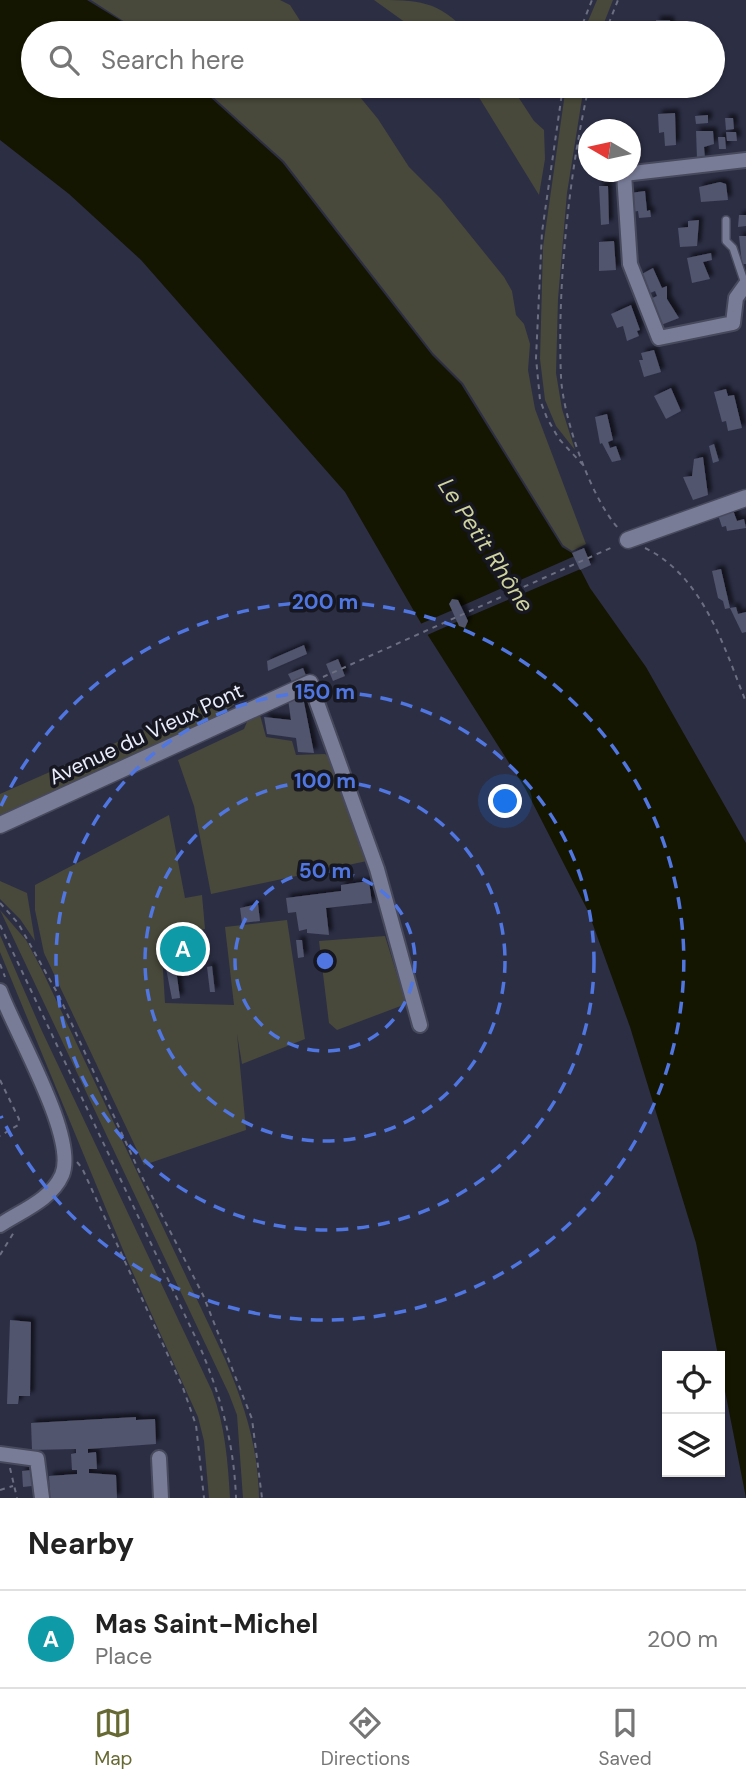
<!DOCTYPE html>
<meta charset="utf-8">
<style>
:root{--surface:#fff;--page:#f6f6f6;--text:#222;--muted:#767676;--line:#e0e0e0;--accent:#666932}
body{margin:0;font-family:"DM Sans",sans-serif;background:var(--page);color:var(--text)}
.controls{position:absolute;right:21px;bottom:21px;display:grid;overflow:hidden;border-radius:0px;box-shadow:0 2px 5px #0004}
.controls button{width:63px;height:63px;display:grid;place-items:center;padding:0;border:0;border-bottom:2px solid var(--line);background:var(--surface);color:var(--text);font:35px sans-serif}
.compass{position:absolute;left:578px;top:119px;width:63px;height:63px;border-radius:50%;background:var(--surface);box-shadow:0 2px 5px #0004;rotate:279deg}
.you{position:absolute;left:506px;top:802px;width:24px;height:24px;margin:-18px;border:5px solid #fff;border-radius:50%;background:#1a73e8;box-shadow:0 0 0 10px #1a73e833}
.badge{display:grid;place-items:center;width:46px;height:46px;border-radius:50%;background:var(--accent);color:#fff;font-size:23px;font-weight:700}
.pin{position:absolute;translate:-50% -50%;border:4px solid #fff;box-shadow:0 2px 7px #0006}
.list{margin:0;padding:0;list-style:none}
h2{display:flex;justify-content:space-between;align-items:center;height:91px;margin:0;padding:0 28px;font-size:30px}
h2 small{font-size:23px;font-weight:400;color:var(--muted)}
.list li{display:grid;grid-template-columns:46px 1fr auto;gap:21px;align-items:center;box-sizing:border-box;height:98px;padding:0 28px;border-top:2px solid var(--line)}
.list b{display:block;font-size:26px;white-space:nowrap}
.list p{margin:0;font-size:23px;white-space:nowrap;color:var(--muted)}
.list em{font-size:23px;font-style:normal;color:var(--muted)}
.icon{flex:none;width:38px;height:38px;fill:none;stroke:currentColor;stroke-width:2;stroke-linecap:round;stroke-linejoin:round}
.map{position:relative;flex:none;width:746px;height:1498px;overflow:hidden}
.search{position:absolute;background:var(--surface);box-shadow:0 2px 5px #0004;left:21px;right:21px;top:21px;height:77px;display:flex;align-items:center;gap:18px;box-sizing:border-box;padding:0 24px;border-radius:38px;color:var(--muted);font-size:26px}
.sheet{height:189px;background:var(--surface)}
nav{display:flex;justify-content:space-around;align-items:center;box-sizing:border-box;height:98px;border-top:2px solid var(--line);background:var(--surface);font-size:19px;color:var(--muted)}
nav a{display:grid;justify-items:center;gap:4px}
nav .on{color:var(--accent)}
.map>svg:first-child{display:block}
</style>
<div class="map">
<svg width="746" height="1498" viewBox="0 0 746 1498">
<defs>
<filter id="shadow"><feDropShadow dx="4" dy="-4" stdDeviation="2" flood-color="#0009"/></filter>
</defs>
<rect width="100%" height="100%" fill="#2c2e44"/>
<!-- green -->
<path fill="#48493a" d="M91,0H280L290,5L308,33H142Z
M374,0C418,0 438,0 468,33H420Z
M597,0H613L600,33H583Z
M201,86H351L378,119L409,167L441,199L504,277L512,291L516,315L524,324L530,344L528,370L535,409L586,544L572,551L563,545L463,383L433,353L284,161Z
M472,86H511L534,121L544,130L545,159L539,195Z
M566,86H584L567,193L558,299L556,373L562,409L575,450L556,426L545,400L540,359L543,247Z
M233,686L243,695C233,720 37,800 0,816V794L226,694Z
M260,715L266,737L292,741L296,755L325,754L336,764L367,861L211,894L194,806L178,760L244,729L247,722Z
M169,815L185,898L202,895L205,929L161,938L165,1003L234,1005L225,927L287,920L305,1039L242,1064L237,1034L246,1130L144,1165L44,953L35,910V885Z
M0,881L27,893L35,941L20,919L0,899Z
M0,910L26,940L42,970L225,1359C245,1406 258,1447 259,1498H243L237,1415L229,1394Z
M0,935L41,1029L212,1391C225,1425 228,1462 230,1498H209L204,1441L198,1417L128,1262L0,952Z
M385,936L406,1004L337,1030L329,1023L319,941Z"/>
<!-- water -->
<path fill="#151601" d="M0,0H87L141,33H33V86H198L282,162L432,355L461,384L562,547L572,553L590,588L646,667L746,843V1498L696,1243L630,1027L588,911L525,788L429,637L345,492L141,260L69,194L0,140Z"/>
<!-- pier -->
<path fill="#2c2e44" d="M577,555L583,568L463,619L457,608Z
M455,609L461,620L425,636L418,625Z"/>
<!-- building -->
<path fill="#51546d" filter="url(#shadow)" d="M656,20H670L671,33H657Z
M675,113L676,145L665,146L664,132L659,133L658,114Z
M708,115V123L696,124L695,116Z
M725,118H733L734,129L726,130Z
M696,131H713L714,144L704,147L705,158L697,159Z
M726,132H736L737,141H727Z
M718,137H725L726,149H719Z
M720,182L726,184L728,200L701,202L699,187Z
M599,186H608L609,224L601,225Z
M645,191L647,211L650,210L651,217L639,218L638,211L632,212L630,193Z
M739,215H746V226L738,227Z
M699,220L697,246L680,247L678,228L688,227V221Z
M739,236H746V264H742Z
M614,241L616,270L599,271V242Z
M711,253L712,260L703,262L710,279L692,283L687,258Z
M653,268L662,288L667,286V299L679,318L661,325L650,299L657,296L655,291L648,294L640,275Z
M631,305L640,330L637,331L639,336L627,341L623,326L617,328L611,314Z
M654,350L661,372L644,377L639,360H643L641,353Z
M671,388L681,411L666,419L654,396Z
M726,389L728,396L734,395L742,428L728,431L726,421L722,422L714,392Z
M607,414L613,440L608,442L610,448L616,446L621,460L612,462L602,443L600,444L595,417Z
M714,444L719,461L713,463L709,446Z
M703,457L708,495L693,500L683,477L692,476L694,459Z
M733,510L737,521L744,519L746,528L727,531L726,526L722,527L718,515Z
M584,548L591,565L580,570L572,553Z
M721,569L730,608L736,607L738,614L746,612V632L742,633L730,608L725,609L723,601L718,598L712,571Z
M452,599L458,600L468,621L465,628L459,626L449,604Z
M304,645L307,654L268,671L267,661Z
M338,659L345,676L333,681L326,664Z
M303,668L307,678L293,684L288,674Z
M302,692L314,753L298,752L296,738L267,734L264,717L291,720L288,699Z
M369,881L372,903L326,908L329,935L307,933V929L299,931L296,912L288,913L286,898L341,891V885Z
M258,904L260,921L242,923L240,908Z
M191,934L193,942L200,941L202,958L175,962L180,998L172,999L163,953H166L164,945L182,943L181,936Z
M296,940H302L304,957L298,958Z
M212,966L215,992H210L207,967Z
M10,1320L31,1322L30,1396H19L18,1404H7Z
M136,1417V1420L155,1419L156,1444L88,1449V1453L96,1452L97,1469H89V1473L116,1475L117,1498H50L49,1476L77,1474V1470H72L71,1454L76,1453V1449L32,1450L31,1423Z
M31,1470L32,1486L23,1487L22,1471Z"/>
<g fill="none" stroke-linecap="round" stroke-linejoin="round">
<!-- service casing -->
<g stroke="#47495c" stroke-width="10">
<path id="service" d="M726,220V241L733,248L745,284"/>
</g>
<!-- minor casing -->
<g stroke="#47495c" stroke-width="18">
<path id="minor" d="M746,160L624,174L630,264L659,338L733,323L736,298L746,284
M310,683L377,869L420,1025
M0,991C15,1032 78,1138 62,1175C51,1200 21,1211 0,1225
M0,1454L37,1459L42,1498
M159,1458L161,1498"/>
</g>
<!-- tertiary casing -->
<g stroke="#47495c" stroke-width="19">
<path id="tertiary" d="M628,540L746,498
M0,825L310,683"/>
</g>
<!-- path -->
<path stroke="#6c6e82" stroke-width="2" stroke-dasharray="5 5" stroke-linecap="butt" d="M579,33L592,0
M605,33L618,0
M563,86L542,232L536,358L540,400L547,418L559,439L585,467
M589,86C569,173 557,287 561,377C563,418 591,499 619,529
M645,548C703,576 724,647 746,702
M323,677L615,546
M0,903L18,923L59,996L139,1171L203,1295L252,1419L262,1498
M0,925L200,1347C221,1397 234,1443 236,1498
M0,964L5,977
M0,1080L19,1119L18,1125L0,1136
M77,1162L82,1168L183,1388L196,1425L204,1498
M0,1255L14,1232
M10,1468L17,1498
M0,1490L13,1486"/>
<!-- service -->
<use href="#service" stroke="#797c97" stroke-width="7"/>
<!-- minor -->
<use href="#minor" stroke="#797c97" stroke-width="14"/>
<!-- tertiary -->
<use href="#tertiary" stroke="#797c97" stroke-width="16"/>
</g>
<!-- distance rings -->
<g fill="none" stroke="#5076e1" stroke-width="3.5" stroke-dasharray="12 9">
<circle cx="325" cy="961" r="90"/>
<circle cx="325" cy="961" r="180"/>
<circle cx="325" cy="961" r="269"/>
<path d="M1 806A359 359 0 1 1 1 1116"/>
</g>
<g text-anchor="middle" stroke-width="7" stroke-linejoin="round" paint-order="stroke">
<!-- street labels -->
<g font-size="21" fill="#eaecfb" stroke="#161721">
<text transform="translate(146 734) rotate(-25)" y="7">Avenue du Vieux Pont</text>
</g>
<!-- water labels -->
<g font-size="23" font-style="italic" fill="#cfd39e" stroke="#161721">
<text transform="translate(486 545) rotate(57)" y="8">Le Petit Rhône</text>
</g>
</g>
<circle cx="325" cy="961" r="10" fill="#5076e1" stroke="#161721" stroke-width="3.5"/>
<g font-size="21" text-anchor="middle" font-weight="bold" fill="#5076e1" stroke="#161721" stroke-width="7" stroke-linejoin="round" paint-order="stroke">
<text x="325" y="609">200 m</text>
<text x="325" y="699">150 m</text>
<text x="325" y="788">100 m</text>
<text x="325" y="878">50 m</text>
</g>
</svg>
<div class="controls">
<button><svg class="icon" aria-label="locate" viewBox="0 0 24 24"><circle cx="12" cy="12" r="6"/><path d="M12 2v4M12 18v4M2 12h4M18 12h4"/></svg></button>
<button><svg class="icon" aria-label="layers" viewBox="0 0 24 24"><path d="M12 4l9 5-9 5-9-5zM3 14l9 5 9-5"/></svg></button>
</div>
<svg class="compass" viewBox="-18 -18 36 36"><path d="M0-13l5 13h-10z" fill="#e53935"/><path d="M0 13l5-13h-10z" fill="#767676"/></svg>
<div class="you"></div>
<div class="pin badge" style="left:183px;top:949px;background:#0f9aa8">A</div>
<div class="search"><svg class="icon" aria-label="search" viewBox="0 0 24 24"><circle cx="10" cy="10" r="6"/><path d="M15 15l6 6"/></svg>Search here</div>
</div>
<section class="sheet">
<h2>Nearby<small></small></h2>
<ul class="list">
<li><span class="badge" style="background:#0f9aa8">A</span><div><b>Mas Saint-Michel</b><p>Place</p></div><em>200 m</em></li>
</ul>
</section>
<nav>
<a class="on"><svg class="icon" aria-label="map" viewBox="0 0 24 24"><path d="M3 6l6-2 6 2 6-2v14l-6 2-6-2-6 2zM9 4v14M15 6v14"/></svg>Map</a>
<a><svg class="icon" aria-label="directions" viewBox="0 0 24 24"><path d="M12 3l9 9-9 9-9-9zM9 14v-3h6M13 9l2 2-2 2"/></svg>Directions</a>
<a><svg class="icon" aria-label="saved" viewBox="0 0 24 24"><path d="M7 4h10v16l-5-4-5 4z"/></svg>Saved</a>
</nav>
